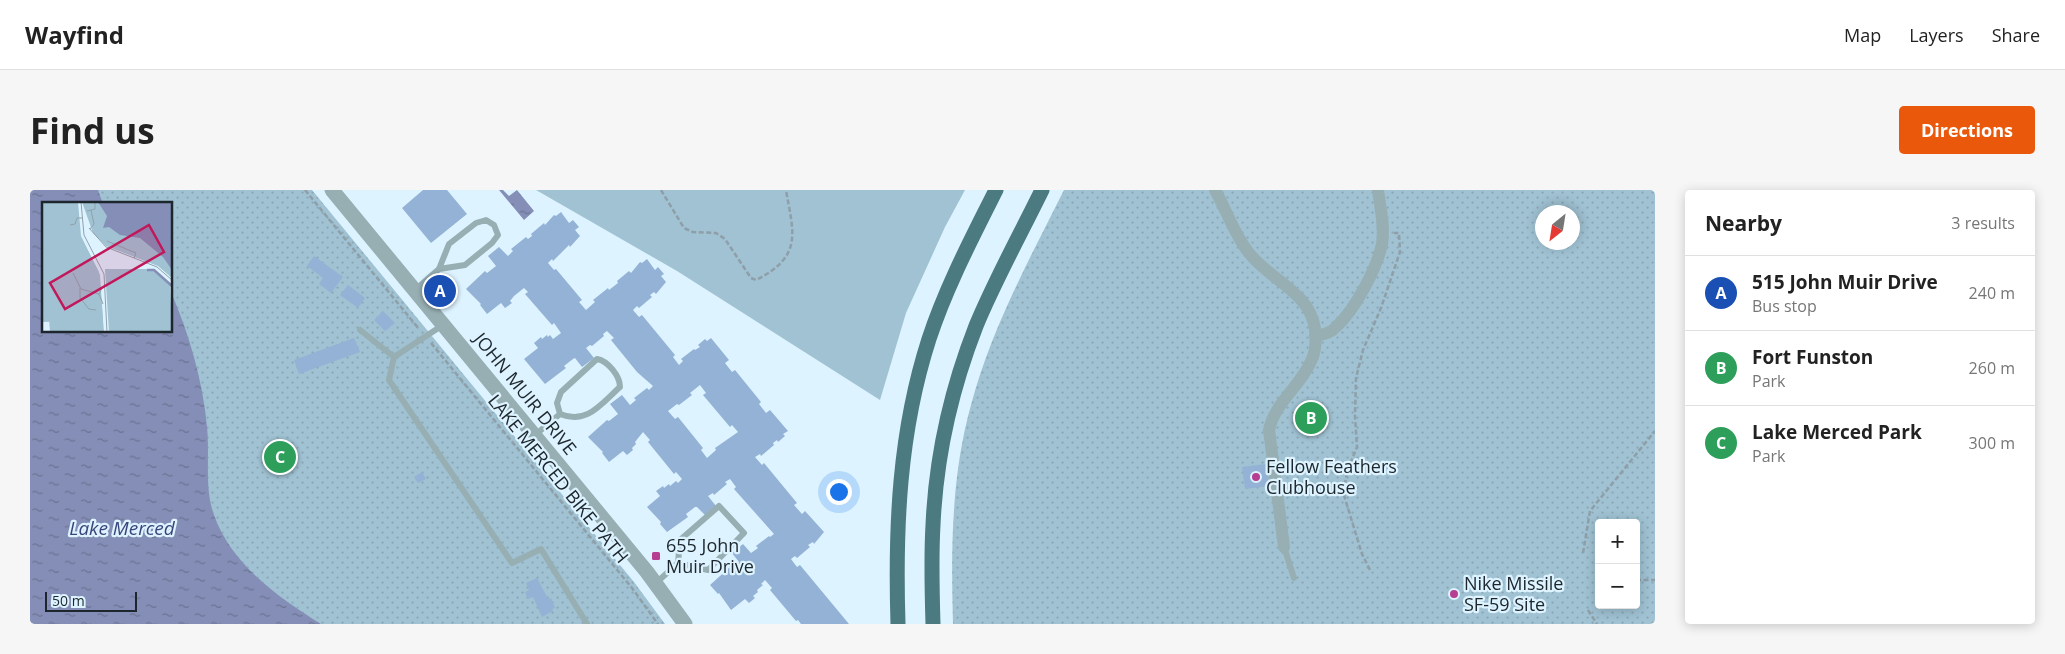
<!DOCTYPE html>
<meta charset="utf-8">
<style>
:root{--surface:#fff;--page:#f6f6f6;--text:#222;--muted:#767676;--line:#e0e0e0;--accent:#ea580c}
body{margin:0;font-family:"Open Sans",sans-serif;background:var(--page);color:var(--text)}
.controls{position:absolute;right:15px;bottom:15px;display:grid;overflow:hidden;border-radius:5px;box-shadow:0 2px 12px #0003}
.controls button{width:45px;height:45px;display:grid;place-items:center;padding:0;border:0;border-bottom:1px solid var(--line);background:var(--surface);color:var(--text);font:25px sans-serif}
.compass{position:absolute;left:1505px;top:15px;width:45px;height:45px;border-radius:50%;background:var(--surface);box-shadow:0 2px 12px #0003;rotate:210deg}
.scale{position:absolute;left:15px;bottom:12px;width:92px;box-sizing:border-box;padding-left:5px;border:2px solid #1c262c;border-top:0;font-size:14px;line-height:18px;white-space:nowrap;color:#1c262c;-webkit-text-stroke:4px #ddf3ff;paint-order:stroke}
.you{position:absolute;left:808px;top:301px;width:18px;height:18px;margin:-12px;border:4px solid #fff;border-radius:50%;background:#1a73e8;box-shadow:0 0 0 8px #1a73e833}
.badge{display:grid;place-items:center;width:32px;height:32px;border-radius:50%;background:var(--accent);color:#fff;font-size:16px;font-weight:700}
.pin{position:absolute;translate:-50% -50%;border:2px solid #fff;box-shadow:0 1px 5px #0006}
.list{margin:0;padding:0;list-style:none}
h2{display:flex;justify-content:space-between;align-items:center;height:65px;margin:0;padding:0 20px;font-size:21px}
h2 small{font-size:16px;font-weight:400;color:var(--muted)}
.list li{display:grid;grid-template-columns:32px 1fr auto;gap:15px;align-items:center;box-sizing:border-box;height:75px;padding:0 20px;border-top:1px solid var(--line)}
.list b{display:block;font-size:19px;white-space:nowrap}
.list p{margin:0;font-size:16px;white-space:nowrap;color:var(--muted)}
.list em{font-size:16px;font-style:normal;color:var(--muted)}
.map{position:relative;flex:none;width:1625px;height:434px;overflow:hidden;border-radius:5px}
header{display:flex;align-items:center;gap:30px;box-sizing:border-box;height:70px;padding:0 25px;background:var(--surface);border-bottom:1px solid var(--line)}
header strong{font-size:24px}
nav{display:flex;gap:28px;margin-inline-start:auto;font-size:18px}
.intro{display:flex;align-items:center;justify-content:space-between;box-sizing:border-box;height:120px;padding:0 30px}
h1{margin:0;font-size:35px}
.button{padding:12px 22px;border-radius:5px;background:var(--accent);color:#fff;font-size:18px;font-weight:700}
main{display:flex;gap:30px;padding:0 30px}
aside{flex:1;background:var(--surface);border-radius:5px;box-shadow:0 2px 12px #0003}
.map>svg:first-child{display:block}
</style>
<header>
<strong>Wayfind</strong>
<nav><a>Map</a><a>Layers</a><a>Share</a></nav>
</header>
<div class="intro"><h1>Find us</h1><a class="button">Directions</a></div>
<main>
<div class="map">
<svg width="1625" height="434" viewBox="0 0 1625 434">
<defs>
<pattern id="park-dots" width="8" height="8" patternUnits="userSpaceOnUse" patternTransform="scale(1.25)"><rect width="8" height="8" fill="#a0c2d3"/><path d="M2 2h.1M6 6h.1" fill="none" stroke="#89a7b5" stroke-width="1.8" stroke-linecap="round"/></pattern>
<pattern id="water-ripples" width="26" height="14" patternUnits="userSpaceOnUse" patternTransform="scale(1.25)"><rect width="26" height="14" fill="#848eb6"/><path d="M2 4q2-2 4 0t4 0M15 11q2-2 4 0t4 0" fill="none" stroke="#6b7494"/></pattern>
</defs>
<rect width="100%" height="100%" fill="#ddf3ff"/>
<!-- green -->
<path fill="#a0c2d3" d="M506,0H935L915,37L876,123L850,210L647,81Z"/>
<!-- park -->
<path fill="url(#park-dots)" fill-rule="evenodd" d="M0,0H282L604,392L635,434H0ZM14,14H141V141H14Z
M1034,0H1625V434H923C921,360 921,287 941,215C961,139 999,70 1034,0ZM1512,22H1542V52H1512ZM1569,333H1606V415H1569Z"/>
<!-- water -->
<path fill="url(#water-ripples)" d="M0,0H68L73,14H14V141H141V102C159,144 173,191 177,237C180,266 174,298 184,325C201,374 249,408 291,434H0Z
M469,0H473L479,6L487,0L504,21L494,30Z"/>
<!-- building -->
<path fill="#93b2d5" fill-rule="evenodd" d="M393,0H417L437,24L401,53L372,18Z
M531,22L539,33L543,30L549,37L545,40L550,46L540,57L539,55L523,71L522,69L518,73L524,80L526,79L552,110L549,112L556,120L565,112L563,110L578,98L579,100L588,93L587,91L599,81L601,83L610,72L612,73L617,69L625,80L628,77L634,84L631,86L636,92L626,104L624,102L620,105L622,107L609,118L607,116L603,120L609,127L612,125L645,165L643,167L649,175L653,171L651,169L664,159L665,160L670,157L668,155L675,149L677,151L681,148L699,170L695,173L702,182L705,180L731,212L729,214L736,223L740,220L758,241L753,244L755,246L748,252L747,250L743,253L744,255L731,266L730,264L725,267L732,275L734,273L767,313L764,315L772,324L775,321L794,342L784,354L783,352L778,355L780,357L767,368L765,366L761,369L767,377L770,375L819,434H771L768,430L766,431L740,400L742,398L735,390L731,394L733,395L727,400L728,402L723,406L725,408L719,413L715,409L701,420L689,403L688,404L680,395L700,377L702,379L709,372L702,363L713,354L721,363L728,358L726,356L739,346L740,347L744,344L704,299L706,297L700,289L695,292L697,294L684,305L683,303L678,306L686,316L675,325L667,317H665L656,324L658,327L637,342L630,334L631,332L617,317L630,306L626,301L633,296L634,298L639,294L640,296L646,291L648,293L652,289L646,282L644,284L618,252L620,250L613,242L605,252L606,254L602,258L603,260L597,265L593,261L579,272L572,263L573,262L558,247L577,230L579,231L588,224L580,214L592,205L600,215L606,210L604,208L617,198L619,200L623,196L607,182L581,150L584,148L577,141L573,144L574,146L562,156L560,155L556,158L564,168L552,177L545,168L543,169L534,176L536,178L515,194L494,169L508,158L504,153L511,147L512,149L517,145L518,147L520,145L523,149L531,143L524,133L522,135L495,104L498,102L494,98L484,106L480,111L482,113L475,118L471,113L457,124L450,115L451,114L436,99L455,81L457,83L466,76L458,66L469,57L478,66L483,61L481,59L496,47L498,49L502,46L501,44L514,33L515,35L524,25L526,26ZM670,195L676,203L673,205L700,237L702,235L708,242L685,258L686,260L677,268L671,260L673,258L648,227L645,229L638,221L647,214L649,215L662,205L660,203Z
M284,66L313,87L301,103L289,94L293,88L277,76Z
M318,95L335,108L328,118L310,105Z
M353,121L365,133L355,141L344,130Z
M324,148L330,162L269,184L264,170Z
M1236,274L1239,296L1215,299L1212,277Z
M392,282L396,289L388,293L384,287Z
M507,388L518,409L521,408L525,418L522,419L523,421L512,427L503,407L498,409L495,402L499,400L496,393Z"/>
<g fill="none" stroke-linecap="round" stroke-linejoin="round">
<!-- path -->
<path stroke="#8e9fa9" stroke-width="2.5" stroke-dasharray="5 2.5" stroke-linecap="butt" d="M275,0L389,139
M631,0L654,38L663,42L686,43L695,49L721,88L726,90C774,66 763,42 756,0
M401,153L602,398L628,434
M1553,363L1560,321L1625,241
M1340,380L1332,364L1313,302L1318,279L1327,257L1325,226L1326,188L1333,160L1351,118L1370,62L1369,43H1364
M1606,390H1625
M1558,420L1567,434"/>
<!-- service -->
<path stroke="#97afb3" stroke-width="6" d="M385,100L409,79L435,75L462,53L468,45L464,35L456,30L446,33L419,54L409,79
M413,135L364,167L359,190L482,373L511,359L557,434
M330,140L364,167
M567,169C578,171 590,186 590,197C571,214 557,235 530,224L527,213L531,202Z
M505,245L530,224
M1254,357L1264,388
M626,393L648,373L678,380L714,343L689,316L650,350L648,373"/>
<!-- minor -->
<path stroke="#97afb3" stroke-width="12" d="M1185,0C1197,21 1204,44 1219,63C1240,90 1280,102 1285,139C1286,149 1286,160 1282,169C1272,195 1245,212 1239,240L1254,357
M1285,146C1293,145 1301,143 1306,137C1325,120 1347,78 1352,54C1355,36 1350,17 1348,0"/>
<!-- tertiary -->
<path stroke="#97afb3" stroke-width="15" d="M302,0L617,382L655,434"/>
<!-- primary -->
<path stroke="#4b7a81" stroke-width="15" d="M868,434C865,337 869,242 899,149C916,97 942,48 966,0
M903,434C902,401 901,368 903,335C906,267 921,200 946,136C965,90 990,45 1012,0"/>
</g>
<!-- markers -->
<g fill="#b63d92" stroke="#ddf3ff" stroke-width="2">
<circle cx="1226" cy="287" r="5"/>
<rect x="621" y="361" width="10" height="10" rx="2.5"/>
<circle cx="1424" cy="404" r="5"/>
</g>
<g text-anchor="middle" stroke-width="4.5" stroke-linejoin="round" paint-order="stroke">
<!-- street labels -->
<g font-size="18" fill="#1c262c" stroke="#ddf3ff">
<text transform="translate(495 204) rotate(51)" y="6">JOHN MUIR DRIVE</text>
<text transform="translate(528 289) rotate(51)" y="6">LAKE MERCED BIKE PATH</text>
</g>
<!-- poi labels -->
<g font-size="18" fill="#1c262c" stroke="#ddf3ff" text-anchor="start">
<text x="1236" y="283">Fellow Feathers<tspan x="1236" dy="21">Clubhouse</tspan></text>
<text x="636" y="362">655 John<tspan x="636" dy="21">Muir Drive</tspan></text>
<text x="1434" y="400">Nike Missile<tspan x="1434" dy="21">SF-59 Site</tspan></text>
</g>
<!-- water labels -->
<g font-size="19" font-style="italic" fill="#3b447a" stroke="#ddf3ff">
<text x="92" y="345">Lake Merced</text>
</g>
</g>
<!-- overview -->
<g transform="translate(12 12)">
<rect width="130" height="130" fill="#ddf3ff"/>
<path d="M40,37L57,70L62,130H8L7,117ZM63,67H109L128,81L130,130H67Z" fill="#a0c2d3"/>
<path d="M0,0H36L39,34L58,73L61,118L0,120ZM40,0H130V76L116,64L64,44L51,31Z" fill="#a0c2d3"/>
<path d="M56,0H130V68L121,55L98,36L78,33L67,25L61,26L65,14Z" fill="#848eb6"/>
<path fill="none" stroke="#848eb6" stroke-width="2.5" d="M105,68H112L130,84"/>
<path fill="none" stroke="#90a1ab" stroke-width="1" d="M39,0L42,33L62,72L65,130M45,9L53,7V0M28,23L33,22L35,16H41M47,26L64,45L115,65L130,78M48,27L52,22L49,8M65,39L94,51L92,56M31,71L39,87L57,92M38,86V96L47,107L54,108M60,86L57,92L61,102"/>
<path fill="#c2185b" fill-opacity="0.15" stroke="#c2185b" stroke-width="2.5" d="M107,23L122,50L23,107L8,81Z"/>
<rect width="130" height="130" fill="none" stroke="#1c262c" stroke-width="2.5"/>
</g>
</svg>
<div class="controls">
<button>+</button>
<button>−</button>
</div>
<svg class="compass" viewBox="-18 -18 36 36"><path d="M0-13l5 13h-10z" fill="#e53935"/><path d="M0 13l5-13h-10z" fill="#767676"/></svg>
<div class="scale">50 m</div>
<div class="you"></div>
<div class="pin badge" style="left:410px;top:101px;background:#1a4fb4">A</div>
<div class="pin badge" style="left:1281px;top:228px;background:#2e9e5b">B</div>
<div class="pin badge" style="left:250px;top:267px;background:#2e9e5b">C</div>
</div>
<aside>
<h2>Nearby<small>3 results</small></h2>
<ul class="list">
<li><span class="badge" style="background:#1a4fb4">A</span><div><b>515 John Muir Drive</b><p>Bus stop</p></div><em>240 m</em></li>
<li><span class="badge" style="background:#2e9e5b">B</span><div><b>Fort Funston</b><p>Park</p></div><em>260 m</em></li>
<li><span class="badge" style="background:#2e9e5b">C</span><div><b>Lake Merced Park</b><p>Park</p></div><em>300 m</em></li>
</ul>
</aside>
</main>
